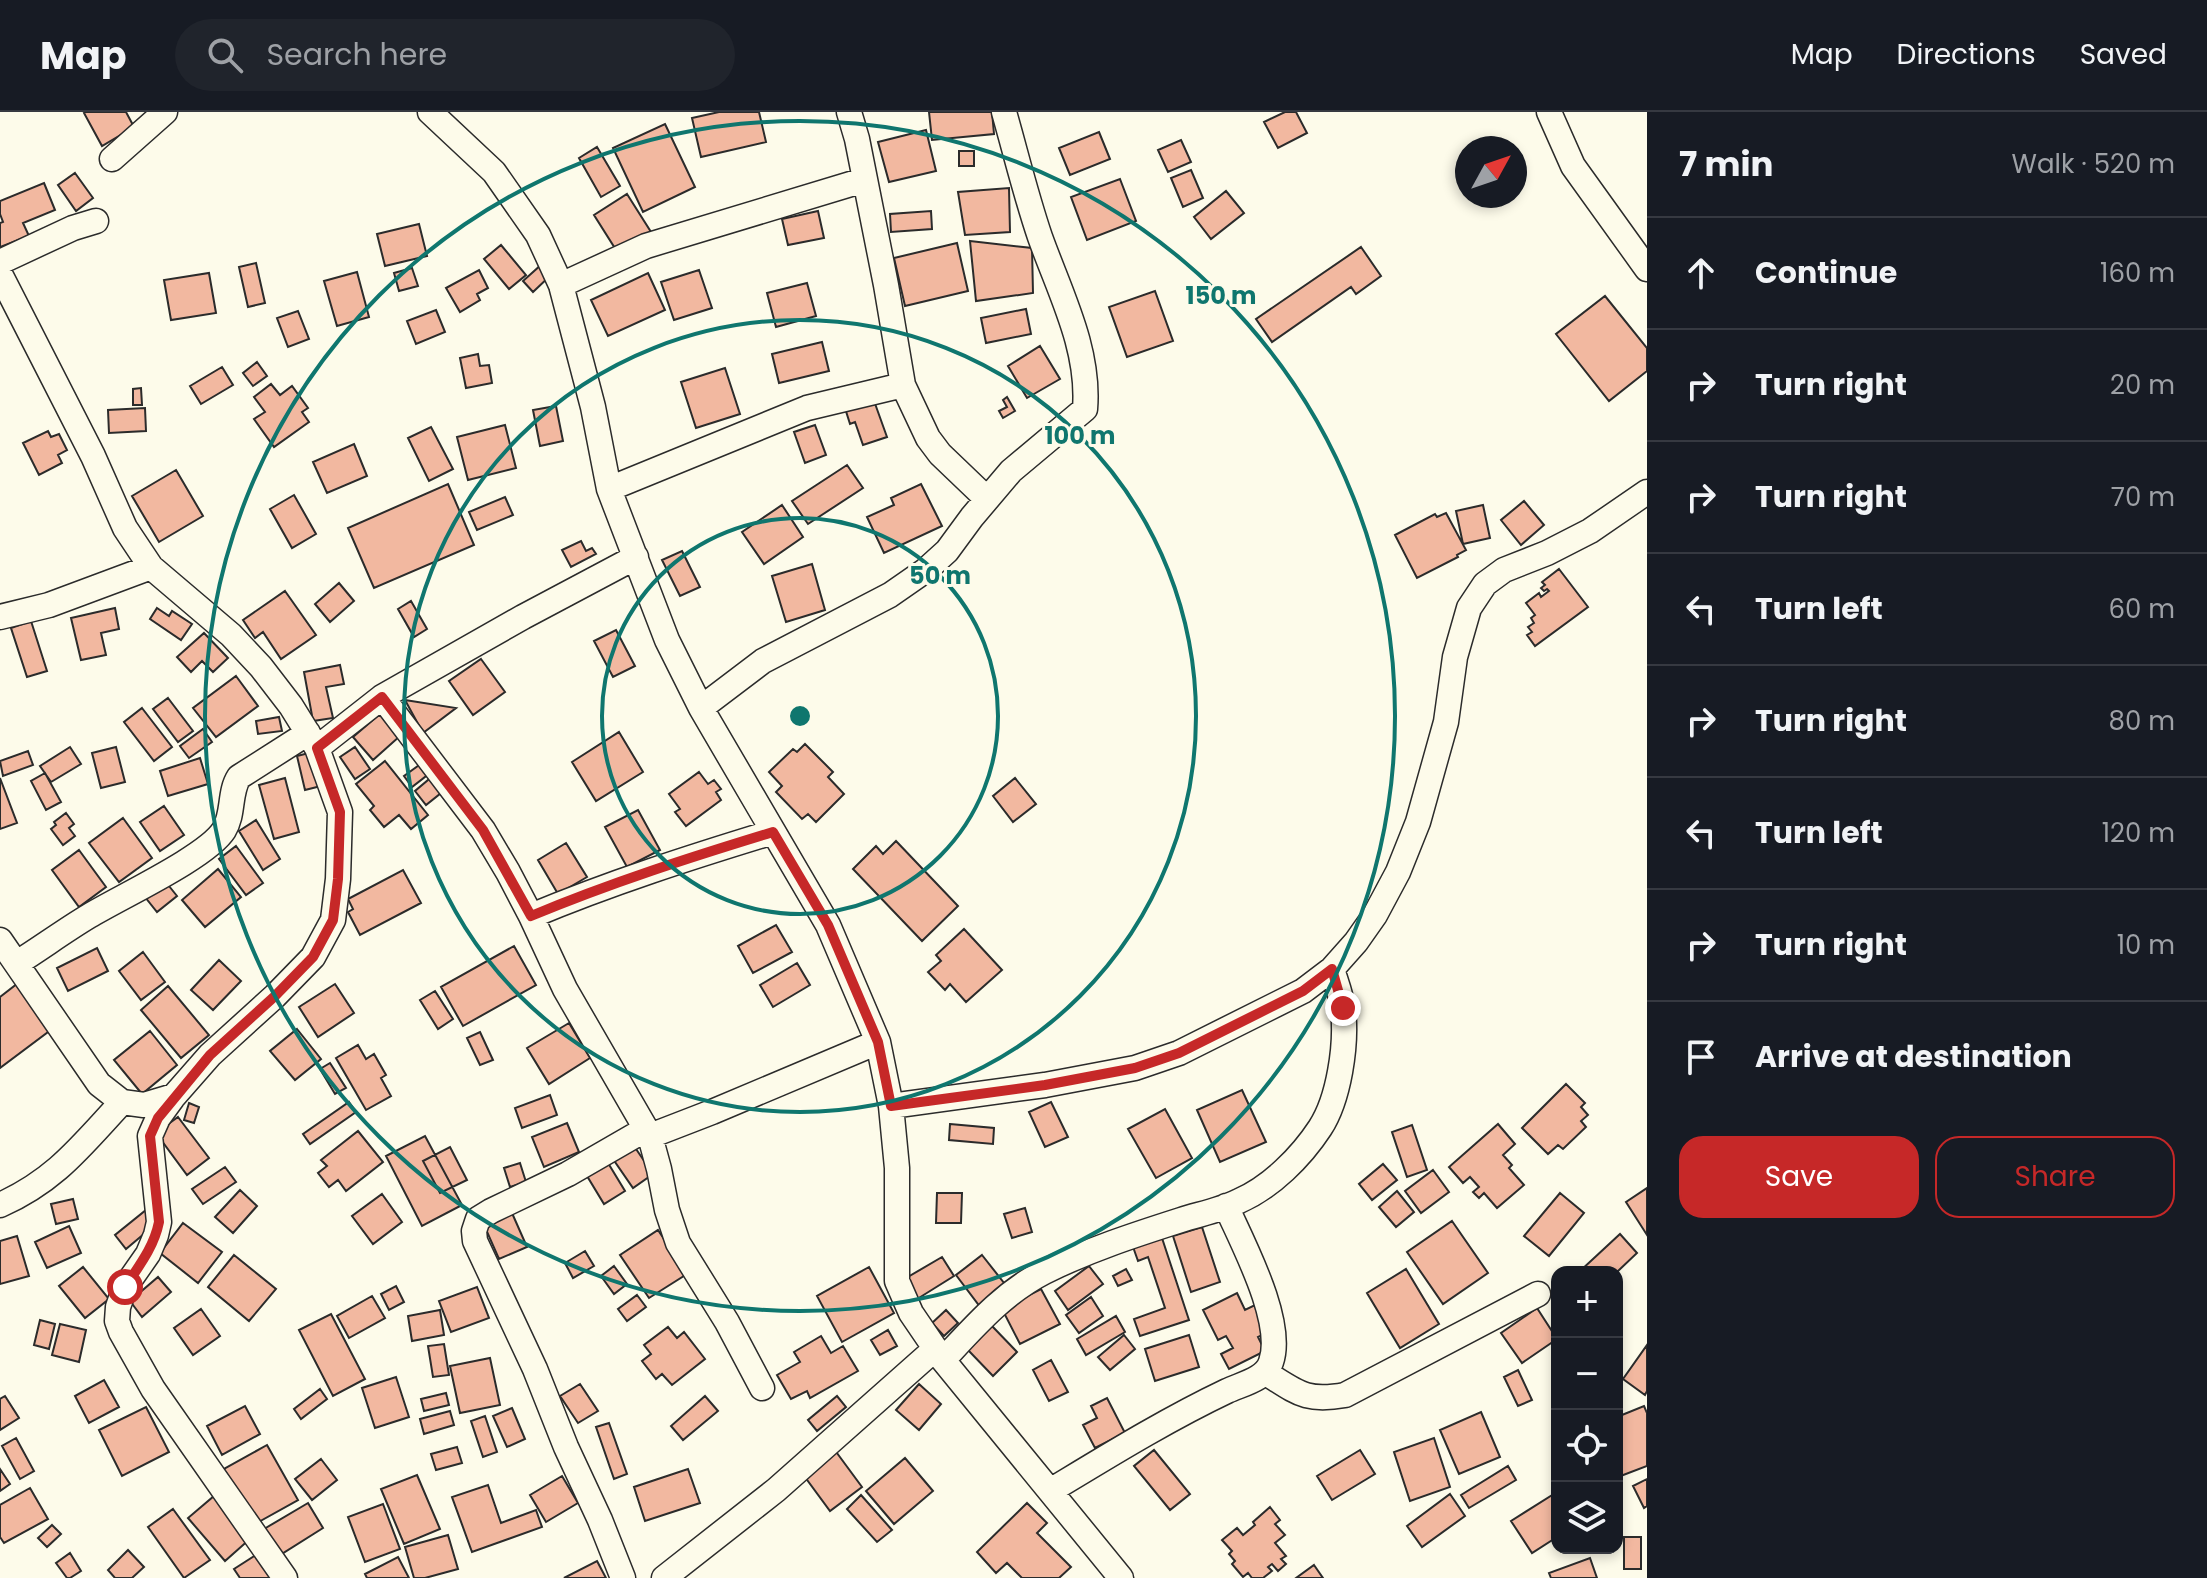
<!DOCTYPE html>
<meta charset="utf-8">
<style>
:root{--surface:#171b24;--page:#20242c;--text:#f1f3f6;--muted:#9ea1a6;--line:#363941;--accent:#c62828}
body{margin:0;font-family:Poppins,sans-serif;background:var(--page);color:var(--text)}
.controls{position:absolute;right:24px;bottom:24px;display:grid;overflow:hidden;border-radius:16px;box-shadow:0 4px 12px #0003}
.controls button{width:72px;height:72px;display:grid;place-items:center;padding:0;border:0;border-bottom:2px solid var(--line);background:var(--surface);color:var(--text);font:40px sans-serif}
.compass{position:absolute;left:1455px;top:24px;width:72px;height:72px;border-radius:50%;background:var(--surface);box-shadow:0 4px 12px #0003;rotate:50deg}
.stop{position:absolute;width:24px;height:24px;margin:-18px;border:6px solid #c62828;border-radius:50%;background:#fff}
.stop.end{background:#c62828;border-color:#fff;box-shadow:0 2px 8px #0008}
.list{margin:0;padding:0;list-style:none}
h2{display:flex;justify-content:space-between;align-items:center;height:104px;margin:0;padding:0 32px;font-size:34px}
h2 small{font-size:26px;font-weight:400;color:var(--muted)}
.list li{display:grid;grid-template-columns:52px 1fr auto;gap:24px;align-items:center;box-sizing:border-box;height:112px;padding:0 32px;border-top:2px solid var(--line)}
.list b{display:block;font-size:30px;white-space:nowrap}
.list em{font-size:26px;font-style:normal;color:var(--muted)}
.actions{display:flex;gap:16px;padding:24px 32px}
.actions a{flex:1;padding:18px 0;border:2px solid var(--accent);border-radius:24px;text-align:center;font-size:28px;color:var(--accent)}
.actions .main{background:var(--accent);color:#fff}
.icon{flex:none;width:44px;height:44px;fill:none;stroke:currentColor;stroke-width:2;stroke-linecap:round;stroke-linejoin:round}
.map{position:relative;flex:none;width:1647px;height:1466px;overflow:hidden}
header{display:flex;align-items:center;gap:48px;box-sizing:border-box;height:112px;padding:0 40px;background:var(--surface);border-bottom:2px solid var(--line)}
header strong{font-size:38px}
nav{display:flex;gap:44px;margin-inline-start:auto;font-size:28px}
.search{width:560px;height:72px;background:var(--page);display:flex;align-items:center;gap:20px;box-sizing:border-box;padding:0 28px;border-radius:44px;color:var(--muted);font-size:30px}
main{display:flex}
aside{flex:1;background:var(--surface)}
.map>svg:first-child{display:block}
</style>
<header>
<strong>Map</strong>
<div class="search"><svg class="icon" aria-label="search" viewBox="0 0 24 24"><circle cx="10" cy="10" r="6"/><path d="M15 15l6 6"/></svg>Search here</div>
<nav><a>Map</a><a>Directions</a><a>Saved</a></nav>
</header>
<main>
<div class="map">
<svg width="1647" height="1466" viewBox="0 0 1647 1466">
<rect width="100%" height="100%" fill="#fdfbea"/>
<!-- building -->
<path fill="#f2b8a0" stroke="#2b2b2b" stroke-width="2" d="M86,0H126L134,15L102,34L84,1Z
M719,0H759L766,30L701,45L692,6Z
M929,0H992L994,22L932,28Z
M1285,0H1296L1307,21L1278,36L1264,10Z
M665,12L695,75L643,100L613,36Z
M926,18L936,59L889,70L878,30Z
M1099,20L1110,47L1070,63L1059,36Z
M1181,28L1191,50L1168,60L1158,38Z
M597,35L620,74L601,85L579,46Z
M959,39H974V54H959Z
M1191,58L1203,86L1183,95L1171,66Z
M75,61L93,86L76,99L58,73Z
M1120,67L1136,109L1087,128L1071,85Z
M44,71L55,98L23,111L29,124L0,135V111L3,110L0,102V89Z
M1009,76L1010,120L965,123L958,80Z
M1226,79L1244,101L1211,127L1194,105Z
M627,82L651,120L618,141L594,103Z
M818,99L824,126L788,133L782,107Z
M931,99L932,117L891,120L890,102Z
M419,112L427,144L385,154L377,122Z
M970,129L1032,136L1033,181L976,189Z
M957,131L968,179L905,194L894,146Z
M501,133L526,163L509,177L484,147Z
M1361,135L1381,164L1356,182L1351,175L1272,230L1256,207Z
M256,151L265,191L248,195L239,155Z
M542,152L552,162L533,180L523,169Z
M412,156L418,174L399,179L394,161Z
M479,158L488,176L477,182L480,188L460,200L446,176Z
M699,158L712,196L674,208L661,170Z
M357,160L369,205L337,214L324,169Z
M209,161L216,201L171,208L164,168Z
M648,161L665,198L608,224L591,188Z
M807,171L816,204L776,215L767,181Z
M1155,179L1173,229L1127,245L1109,195Z
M1605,184L1647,236V259L1609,289L1556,222Z
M1026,197L1031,222L986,231L981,206Z
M436,198L445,220L416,232L407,209Z
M298,199L309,227L288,235L277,206Z
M822,230L829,259L779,271L772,242Z
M1040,234L1060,267L1027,286L1008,254Z
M478,242L480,254L489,253L492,271L466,276L460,246Z
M257,250L267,264L253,274L243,261Z
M222,255L233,273L201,292L190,274Z
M725,256L740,302L696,316L681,270Z
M271,272L280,283L292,274L308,296L302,300L309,310L274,335L254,307L265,300L254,285Z
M141,276L142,293H133V277Z
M1007,285L1015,299L1003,306L999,299L1007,295L1003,288Z
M873,286L887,325L863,333L855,310L850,312L845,296Z
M556,294L563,329L540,334L533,298Z
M145,296L146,319L109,321L108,298Z
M505,313L516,356L468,368L457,325Z
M815,313L826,343L805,351L794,320Z
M431,315L453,357L429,369L408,326Z
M48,319L51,325L59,322L67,338L58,343L62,351L39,363L23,331Z
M354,332L367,364L327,381L313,350Z
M847,353L863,376L808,412L792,389Z
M176,358L203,404L159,430L132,384Z
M448,372L474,433L374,476L348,416Z
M921,372L942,414L884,441L867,405L894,393L891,386Z
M294,383L316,422L292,436L270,397Z
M505,385L513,403L477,418L469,400Z
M1524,389L1544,413L1521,433L1501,408Z
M782,393L803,425L764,452L742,420Z
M1483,393L1490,426L1463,432L1456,399Z
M1446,401L1466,438L1457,443L1458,445L1417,466L1395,423L1435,402L1437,405Z
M581,429L586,439L592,436L596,442L571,455L562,438Z
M682,439L700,475L680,484L662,448Z
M812,452L825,498L786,510L772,464Z
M1559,457L1588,495L1535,534L1527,523L1532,520L1528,515L1534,511L1531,506L1535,503L1526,491L1539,481L1541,485L1549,479L1547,477L1544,479L1541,476L1545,473L1542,470Z
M339,471L354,489L330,510L315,492Z
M285,479L316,523L281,547L263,520L255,526L243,508Z
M411,489L427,517L414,525L398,497Z
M115,496L119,517L101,521L106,543L81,548L71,506Z
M157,496L169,504L172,499L192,512L181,528L150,507Z
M31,509L47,559L27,565L11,516Z
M616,518L635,554L613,565L594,529Z
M204,521L228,546L213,560L202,549L191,560L177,545Z
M481,547L505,580L473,603L449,569Z
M340,553L344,572L326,575L333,606L313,609L304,560Z
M236,564L258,594L216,625L193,596Z
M168,586L193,619L178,630L153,597Z
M405,588L456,596L423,621Z
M142,596L172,635L154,649L124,610Z
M380,602L400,624L373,648L353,625Z
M279,605L282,619L258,622L256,609Z
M203,617L212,630L189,646L180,634Z
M619,620L643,660L596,689L572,650Z
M805,632L833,660L828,665L844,682L816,710L808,702L802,707L776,680L782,674L769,660L793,637L797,640Z
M70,635L81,652L51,670L40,654Z
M116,635L125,670L101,676L92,641Z
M355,635L370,657L355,667L340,645Z
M28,639L33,653L3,664L0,649Z
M317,639L325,673L305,678L297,644Z
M200,646L208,672L168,684L160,659Z
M385,649L428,703L411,717L399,703L384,715L370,698L374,694L356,672Z
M422,651L430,661L412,675L404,664Z
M699,660L708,672L714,668L721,677L716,680L721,688L686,714L675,700L680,697L669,682Z
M45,661L61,690L46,698L31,669Z
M434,663L446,677L426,693L415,679Z
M0,666L17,711L0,717Z
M285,666L299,720L274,727L259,673Z
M1015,666L1036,692L1013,710L993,684Z
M164,694L184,723L160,739L140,710Z
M638,698L660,738L627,755L605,715Z
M66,701L74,712L69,716L75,724L63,733L51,717L56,713L54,710Z
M123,706L152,746L119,770L89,731Z
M256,708L280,747L263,758L239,719Z
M896,729L958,794L922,829L853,757L876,734L883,742Z
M566,731L587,765L558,782L538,748Z
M236,734L263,771L246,783L219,747Z
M79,738L106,775L79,795L52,758Z
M218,757L241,785L205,815L182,788Z
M403,758L421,791L360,823L348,800L353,797L348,787Z
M165,769L177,784L157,800L145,785Z
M776,813L792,840L753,861L738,834Z
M964,817L1002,858L966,890L950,872L945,878L928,860L941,849L936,843Z
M514,834L536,873L463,914L441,875Z
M97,836L108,859L68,879L57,856Z
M143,840L165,870L141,888L119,859Z
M219,848L241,869L213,898L191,878Z
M797,851L810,873L773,895L760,873Z
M22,868L56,914L0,956V885Z
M335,872L354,901L318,925L299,895Z
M168,874L209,923L181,946L141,898Z
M435,879L453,907L438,917L420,888Z
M569,911L590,946L549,972L527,936Z
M297,917L321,947L295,968L270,939Z
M150,919L177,953L142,982L114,948Z
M480,920L493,948L480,953L467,926Z
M358,933L366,947L374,942L386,963L381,966L391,984L366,998L336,946Z
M330,951L346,976L335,982L320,957Z
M1566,972L1585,991L1581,995L1588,1003L1581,1009L1586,1015L1563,1037L1558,1033L1548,1042L1522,1016Z
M1242,978L1266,1030L1220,1050L1197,998Z
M550,983L557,1003L522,1016L515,996Z
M349,990L356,1000L310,1032L303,1022Z
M1051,990L1068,1025L1045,1035L1029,1000Z
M189,991L199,995L194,1011L184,1008Z
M1165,997L1192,1046L1156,1066L1128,1017Z
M178,1005L209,1046L187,1063L156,1021Z
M567,1011L579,1040L544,1055L532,1025Z
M950,1012L994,1016L993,1032L949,1028Z
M1498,1012L1515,1032L1503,1043L1512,1053L1509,1056L1524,1073L1497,1096L1484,1081L1479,1086L1473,1080L1479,1075L1470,1065L1463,1071L1449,1055Z
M1412,1013L1427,1058L1407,1065L1392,1020Z
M358,1019L383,1050L346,1079L338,1068L329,1075L318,1061L327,1054L321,1048Z
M425,1024L462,1093L422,1114L386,1044Z
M634,1034L653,1062L633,1076L613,1047Z
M450,1035L467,1068L440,1081L423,1049Z
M605,1046L625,1079L604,1092L584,1059Z
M520,1051L526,1070L510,1075L504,1056Z
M1383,1052L1397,1068L1372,1088L1359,1072Z
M225,1055L236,1070L203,1092L192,1077Z
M1433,1058L1449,1080L1421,1101L1405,1079Z
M1647,1076V1123L1626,1090Z
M240,1078L257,1094L233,1121L215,1105Z
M1397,1079L1414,1100L1396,1115L1379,1095Z
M937,1081H962L961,1111H936Z
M1560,1081L1584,1101L1549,1144L1524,1124Z
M382,1082L402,1110L373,1132L352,1104Z
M73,1087L78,1107L56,1112L51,1092Z
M1025,1096L1032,1120L1012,1126L1004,1102Z
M146,1098L157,1111L126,1137L115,1123Z
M512,1101L527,1135L499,1147L484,1113Z
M1452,1109L1488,1161L1443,1192L1407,1140Z
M183,1111L222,1140L198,1171L160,1141Z
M69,1114L81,1141L47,1156L35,1130Z
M1202,1115L1220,1170L1191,1180L1173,1124Z
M658,1118L687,1162L649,1186L620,1143Z
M1620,1122L1637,1141L1617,1160H1579Z
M1161,1123L1189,1208L1140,1224L1134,1207L1165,1196L1148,1145L1138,1149L1132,1132Z
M17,1124L29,1164L0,1172V1129Z
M585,1139L594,1154L573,1166L565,1151Z
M234,1143L276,1177L249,1209L208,1175Z
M982,1143L1008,1176L981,1196L956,1163Z
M942,1145L954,1164L914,1189L901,1169Z
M614,1154L627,1172L614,1182L601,1164Z
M1089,1154L1103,1172L1068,1198L1055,1179Z
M83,1155L109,1187L85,1206L59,1174Z
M869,1155L894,1201L842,1230L817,1184Z
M1126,1157L1132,1168L1118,1174L1113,1164Z
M1406,1157L1439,1212L1400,1236L1367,1181Z
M158,1165L171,1180L142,1205L130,1189Z
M396,1174L404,1190L389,1198L381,1182Z
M477,1175L489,1206L451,1220L439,1189Z
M1041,1177L1060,1212L1020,1232L1002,1197Z
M1237,1181L1245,1198L1255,1193L1269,1220L1258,1225L1265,1239L1229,1257L1221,1242L1233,1236L1226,1224L1218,1228L1203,1198Z
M637,1183L646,1195L627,1209L618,1197Z
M372,1184L385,1206L349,1226L337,1204Z
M1091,1185L1103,1204L1079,1221L1066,1203Z
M1537,1196L1557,1227L1522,1251L1501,1221Z
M201,1197L220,1224L193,1243L174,1216Z
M440,1198L444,1223L412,1229L408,1204Z
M946,1198L958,1211L944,1224L932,1211Z
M331,1202L365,1267L333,1284L299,1218Z
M1116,1204L1125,1220L1086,1243L1077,1227Z
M40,1208L55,1212L49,1237L34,1233Z
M60,1212L86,1218L79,1250L52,1243Z
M992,1214L1017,1240L993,1264L968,1238Z
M668,1215L677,1226L684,1220L705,1247L672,1273L662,1262L656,1267L642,1249L651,1242L644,1233Z
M888,1218L897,1234L880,1243L871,1228Z
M1124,1223L1135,1237L1110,1258L1098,1245Z
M1189,1223L1199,1255L1155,1269L1145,1237Z
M821,1224L831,1241L843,1234L858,1259L810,1286L807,1279L791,1287L777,1263L800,1250L794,1240Z
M444,1232L449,1263L433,1265L428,1234Z
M1647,1233V1279L1645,1283L1623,1267Z
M490,1246L500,1293L460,1301L450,1254Z
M1051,1248L1068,1280L1049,1289L1033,1258Z
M1518,1258L1532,1288L1518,1294L1504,1265Z
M396,1265L409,1305L375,1316L362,1276Z
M104,1268L119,1295L89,1311L75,1284Z
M580,1272L598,1299L578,1311L560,1284Z
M919,1272L941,1292L919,1318L896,1298Z
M320,1277L327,1287L301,1307L294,1297Z
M446,1281L449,1293L424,1299L421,1287Z
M5,1284L19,1306L0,1318V1287Z
M705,1284L718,1299L683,1328L671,1314Z
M837,1284L846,1295L817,1319L808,1308Z
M1107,1286L1125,1321L1095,1336L1083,1313L1097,1306L1091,1294Z
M245,1294L260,1322L222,1343L207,1314Z
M1644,1294L1647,1301V1354L1618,1365L1617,1305Z
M146,1295L169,1340L122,1364L99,1318Z
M512,1296L525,1327L507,1335L493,1304Z
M450,1299L454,1313L424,1322L420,1307Z
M1481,1300L1500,1345L1459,1362L1440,1318Z
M485,1304L497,1340L483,1345L471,1309Z
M609,1311L627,1362L614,1367L596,1315Z
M16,1326L34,1359L20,1367L2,1334Z
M1434,1326L1450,1375L1410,1389L1394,1340Z
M267,1333L298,1388L255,1412L224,1357Z
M457,1335L462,1351L436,1358L431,1342Z
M834,1337L862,1375L830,1399L802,1361Z
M1154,1338L1190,1382L1170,1398L1134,1354Z
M1360,1338L1375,1362L1332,1388L1317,1364Z
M905,1346L933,1379L894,1412L866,1379Z
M321,1347L337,1368L312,1388L295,1367Z
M1508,1354L1516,1368L1469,1396L1461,1383Z
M0,1357L10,1372L0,1379Z
M688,1357L700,1391L645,1409L634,1375Z
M417,1363L440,1417L404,1432L381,1377Z
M562,1364L578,1391L546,1410L530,1383Z
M1647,1367V1394L1644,1396L1633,1374Z
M488,1373L501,1411L536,1398L542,1415L472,1440L452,1385Z
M30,1376L48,1407L4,1431L0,1425V1393Z
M1557,1380V1425L1532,1441L1511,1409Z
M1450,1382L1465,1404L1422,1435L1407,1414Z
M861,1383L892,1418L877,1430L847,1397Z
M214,1384L251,1426L225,1449L188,1406Z
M308,1391L323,1416L280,1443L264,1417Z
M1027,1391L1047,1411L1037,1421L1071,1455L1059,1466H1022L1007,1451L996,1461L977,1440Z
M383,1392L400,1437L365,1450L348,1405Z
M1270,1395L1280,1408L1275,1412L1285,1423L1275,1431L1286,1444L1281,1447L1286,1452L1278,1459L1272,1452L1268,1455L1272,1459L1263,1466H1252L1248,1461L1243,1465L1232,1452L1235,1449L1229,1442L1232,1439L1222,1428L1237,1416L1243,1423L1255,1413L1253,1410Z
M173,1397L210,1448L184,1466L148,1415Z
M52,1413L61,1422L47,1435L38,1426Z
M448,1423L458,1457L425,1466H414L405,1435Z
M1624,1425H1641V1457H1624Z
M128,1438L144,1455L132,1466H115L108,1458Z
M262,1439L279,1466H240L234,1457Z
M70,1441L81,1459L70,1466H67L56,1451Z
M398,1445L409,1466H367L365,1462Z
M1590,1446L1597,1466H1551L1549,1461Z
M597,1449L606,1466H564Z
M1314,1453L1323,1466H1296Z"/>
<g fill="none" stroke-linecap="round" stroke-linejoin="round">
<!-- street casing -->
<g stroke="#2b2b2b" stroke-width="27">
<path id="street" d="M430,0L494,60L538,123L561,173L593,295L609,377L667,528L701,596L828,813L878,930L891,994L897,1056V1169L911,1201L943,1248L1121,1466
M849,0L857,27L886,173L903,273L928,326L940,342L987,387
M1549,0L1573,54L1647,157
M112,47L165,0
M0,150L73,116L96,109
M0,162L93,344L125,416L151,455L231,523L261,555L291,594L317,636L340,700L338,767L333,808L313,845L275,884L210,943L174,984L158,1006L150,1024L159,1110L156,1123L148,1142L125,1175L118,1195L117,1209L121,1220L153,1277L285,1466
M561,173L646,134L864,68
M609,377L807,296L903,273
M0,505L49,493L151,455
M382,585L483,718L508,760L531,804L565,877L650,1024L659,1057L667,1098L678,1131L727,1210L762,1276
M701,596L763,549L890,483L926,458L947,439L972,405L1011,359L1085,297C1090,237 1060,181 1040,125C1026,84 1016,42 1004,0
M317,636L382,585L523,505L636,445
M531,804C610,771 691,745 773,720
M0,828L99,972L122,990L144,993L174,984
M17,851C41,836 64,819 89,804C120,785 207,745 224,718C234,702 229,680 239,665L308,621
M891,994L1045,973L1135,956L1179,941L1303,879L1332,857L1356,830L1375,803L1398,760L1418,710L1446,610L1455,545L1469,496L1485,472L1504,458L1547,441L1590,419L1647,380
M650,1024L712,1000L878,930
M0,1093C56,1068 81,1034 122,990
M943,1248C974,1215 1003,1181 1044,1160C1088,1138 1134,1123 1181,1108C1200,1102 1221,1098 1239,1089C1271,1075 1301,1045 1320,1016C1339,987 1347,933 1343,898C1342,885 1336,870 1332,857
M1266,1261C1298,1281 1306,1290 1345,1283L1538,1182
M1050,1379C1108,1344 1166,1308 1227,1279C1242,1272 1266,1267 1271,1250C1285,1210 1243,1132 1226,1094
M623,1466L600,1408L566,1335L535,1257L475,1129L474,1119L478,1107L491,1099L568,1062L646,1017
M664,1466L776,1378L935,1237"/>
</g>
<!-- street -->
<use href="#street" stroke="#fdfbea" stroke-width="24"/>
</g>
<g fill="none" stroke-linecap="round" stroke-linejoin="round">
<!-- route -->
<path stroke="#c62828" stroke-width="10" d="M125,1175C139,1154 154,1135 159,1110L150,1024L158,1006L210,943L275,884L313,845L333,808L338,767L340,700L317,636L382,585L483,718L531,804C610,771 691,745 773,720L828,813L878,930L891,994L1045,973L1135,956L1179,941L1303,879L1332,857L1343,896"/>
</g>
<!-- distance rings -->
<g fill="none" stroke="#0f766e" stroke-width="4">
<circle cx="800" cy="604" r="198"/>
<circle cx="800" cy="604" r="396"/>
<circle cx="800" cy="604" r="595"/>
</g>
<circle cx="800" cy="604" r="12" fill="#0f766e" stroke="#fdfbea" stroke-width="4"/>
<g font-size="24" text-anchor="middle" font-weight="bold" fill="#0f766e" stroke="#fdfbea" stroke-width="6" stroke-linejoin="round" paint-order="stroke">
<text x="1221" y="192">150 m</text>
<text x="1080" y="332">100 m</text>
<text x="940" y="472">50 m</text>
</g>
</svg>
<div class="controls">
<button>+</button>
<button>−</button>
<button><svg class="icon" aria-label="locate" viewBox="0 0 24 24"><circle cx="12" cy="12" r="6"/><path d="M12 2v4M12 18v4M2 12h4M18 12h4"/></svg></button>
<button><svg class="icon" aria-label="layers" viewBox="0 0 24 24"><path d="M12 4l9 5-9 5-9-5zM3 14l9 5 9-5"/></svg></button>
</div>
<svg class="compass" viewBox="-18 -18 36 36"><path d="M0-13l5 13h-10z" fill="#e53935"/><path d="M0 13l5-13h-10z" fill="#9ea1a6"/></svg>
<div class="stop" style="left:125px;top:1175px"></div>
<div class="stop end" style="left:1343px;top:896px"></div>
</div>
<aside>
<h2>7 min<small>Walk · 520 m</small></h2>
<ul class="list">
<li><svg class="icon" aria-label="ahead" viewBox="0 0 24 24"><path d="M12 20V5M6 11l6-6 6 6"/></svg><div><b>Continue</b></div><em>160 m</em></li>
<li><svg class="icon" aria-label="right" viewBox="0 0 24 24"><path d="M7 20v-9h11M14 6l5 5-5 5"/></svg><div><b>Turn right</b></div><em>20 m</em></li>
<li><svg class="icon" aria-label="right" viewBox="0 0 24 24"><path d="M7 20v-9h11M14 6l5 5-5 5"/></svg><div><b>Turn right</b></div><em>70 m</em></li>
<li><svg class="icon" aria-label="left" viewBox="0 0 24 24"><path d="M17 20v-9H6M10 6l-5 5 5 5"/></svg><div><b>Turn left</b></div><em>60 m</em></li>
<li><svg class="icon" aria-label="right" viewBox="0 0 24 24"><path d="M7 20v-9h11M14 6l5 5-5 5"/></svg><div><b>Turn right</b></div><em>80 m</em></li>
<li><svg class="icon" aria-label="left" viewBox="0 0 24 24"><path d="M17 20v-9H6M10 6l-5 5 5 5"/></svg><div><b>Turn left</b></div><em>120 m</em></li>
<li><svg class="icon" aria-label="right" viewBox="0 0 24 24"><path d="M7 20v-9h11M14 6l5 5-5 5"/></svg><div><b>Turn right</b></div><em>10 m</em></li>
<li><svg class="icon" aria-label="arrive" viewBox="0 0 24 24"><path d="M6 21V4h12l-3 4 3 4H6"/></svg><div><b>Arrive at destination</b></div></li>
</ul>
<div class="actions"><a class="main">Save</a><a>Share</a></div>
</aside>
</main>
